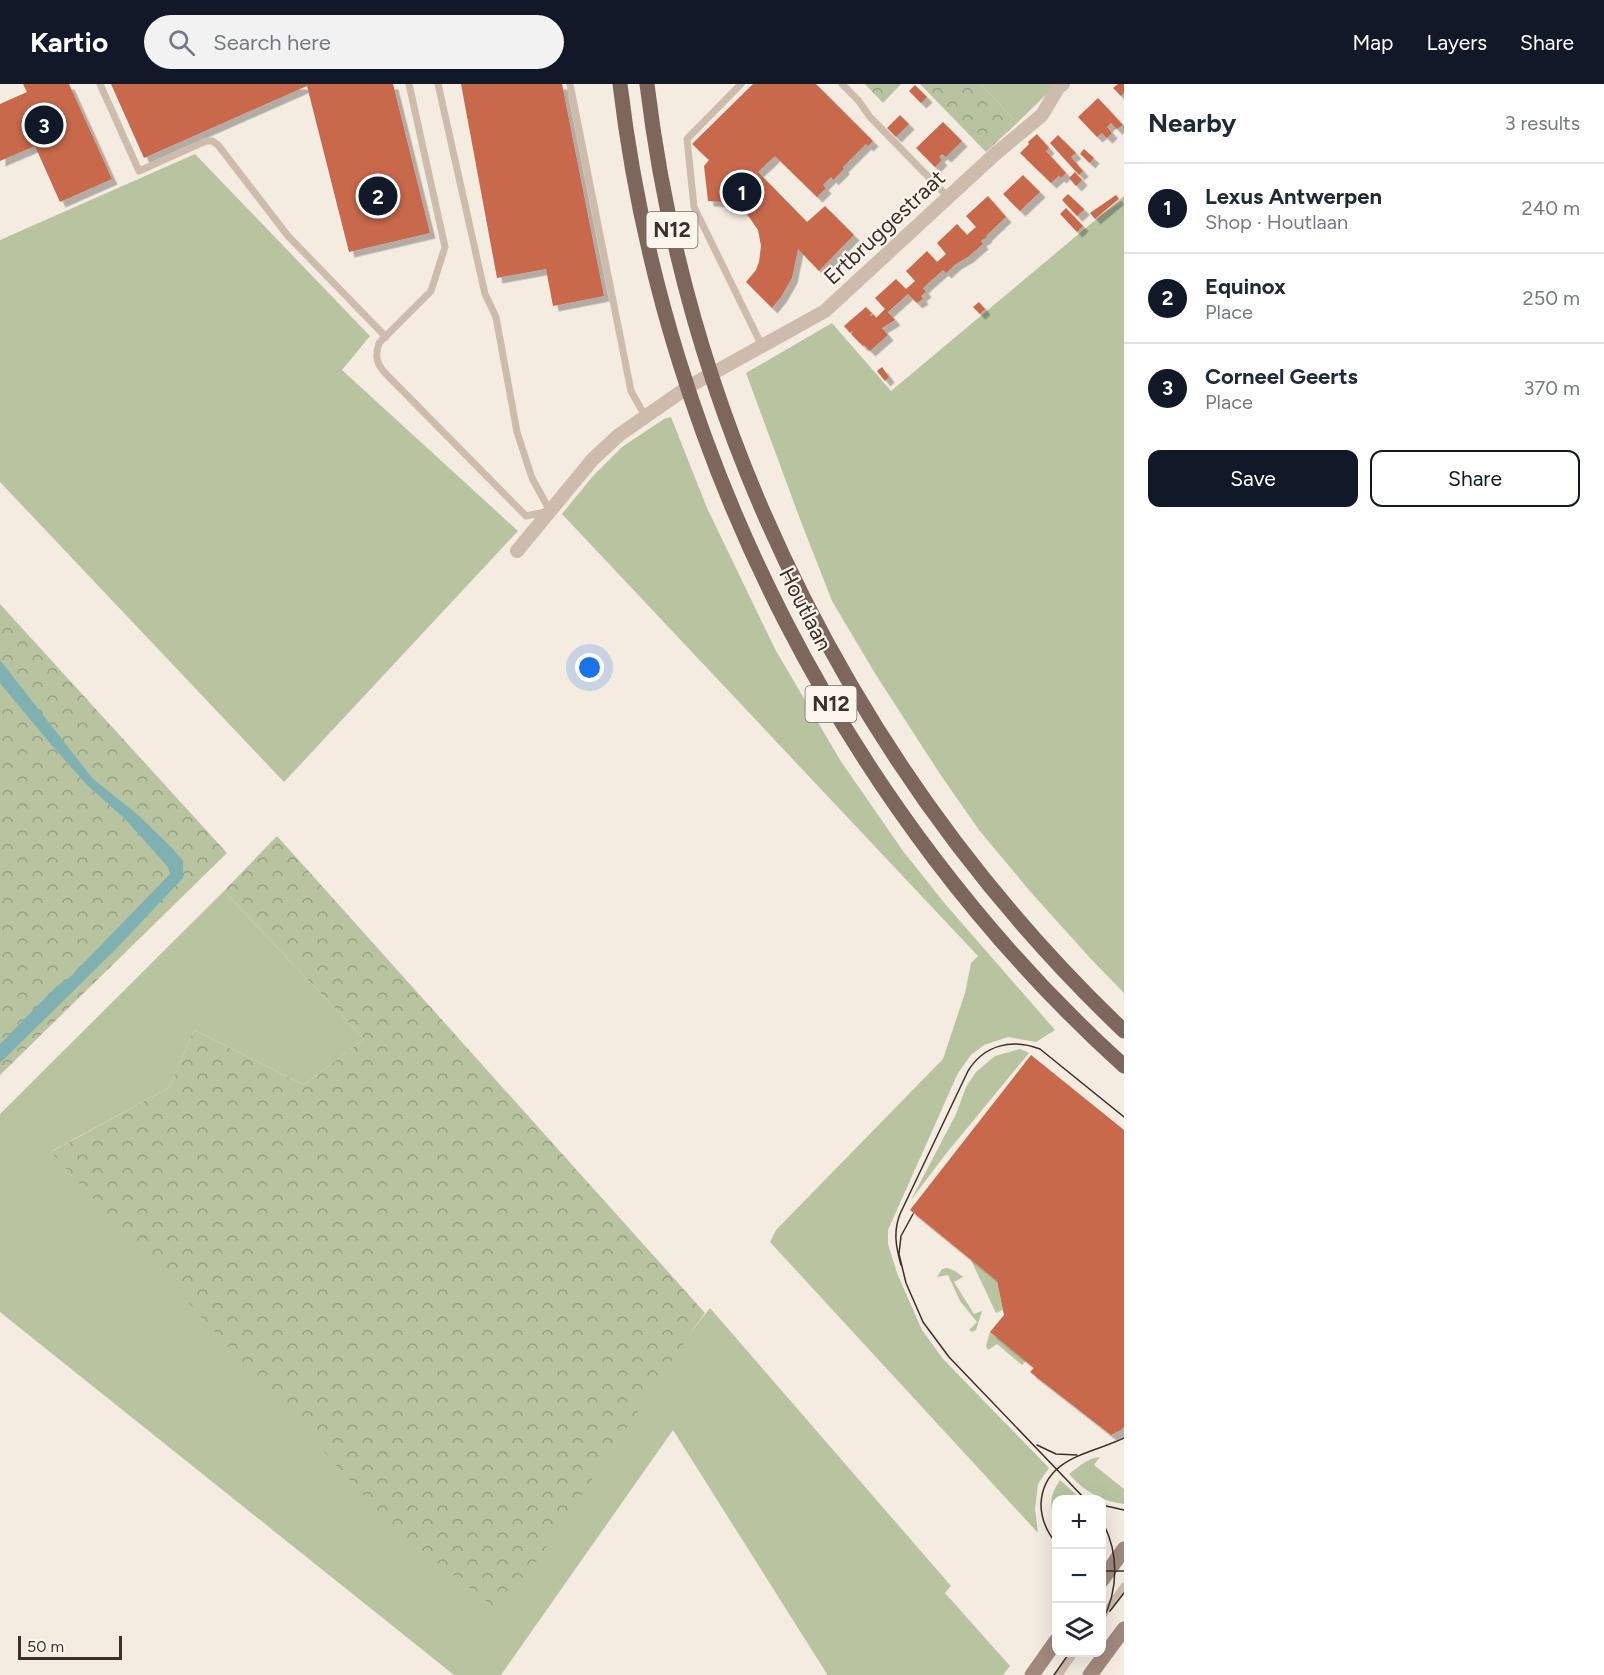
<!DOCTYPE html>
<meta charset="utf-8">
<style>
:root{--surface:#fff;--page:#f2f2f3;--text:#1f2937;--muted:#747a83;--line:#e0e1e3;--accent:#111827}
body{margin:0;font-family:Figtree,sans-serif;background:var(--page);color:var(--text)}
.controls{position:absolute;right:18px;bottom:18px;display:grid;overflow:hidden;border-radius:12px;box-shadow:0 6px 24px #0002}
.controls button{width:54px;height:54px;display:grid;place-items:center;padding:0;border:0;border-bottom:2px solid var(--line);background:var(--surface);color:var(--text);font:30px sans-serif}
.scale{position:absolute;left:18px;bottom:15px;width:104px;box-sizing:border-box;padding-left:6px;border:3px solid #3b302b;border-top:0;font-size:16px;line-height:21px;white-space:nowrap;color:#3b302b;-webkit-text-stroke:4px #fbf5ee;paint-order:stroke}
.you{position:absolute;left:590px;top:584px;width:21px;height:21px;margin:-15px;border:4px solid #fff;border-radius:50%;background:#1a73e8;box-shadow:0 0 0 9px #1a73e833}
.badge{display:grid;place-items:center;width:39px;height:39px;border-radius:50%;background:var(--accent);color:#fff;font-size:20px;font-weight:700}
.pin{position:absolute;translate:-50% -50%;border:3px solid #fff;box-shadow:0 2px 6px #0006}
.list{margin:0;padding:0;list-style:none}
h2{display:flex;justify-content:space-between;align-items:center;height:78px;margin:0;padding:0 24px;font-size:26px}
h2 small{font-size:20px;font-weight:400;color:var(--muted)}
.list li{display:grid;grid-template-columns:39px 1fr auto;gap:18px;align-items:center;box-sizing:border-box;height:90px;padding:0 24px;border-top:2px solid var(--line)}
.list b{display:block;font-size:22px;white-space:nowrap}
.list p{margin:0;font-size:20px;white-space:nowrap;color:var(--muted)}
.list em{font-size:20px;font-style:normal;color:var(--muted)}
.actions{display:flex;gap:12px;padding:18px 24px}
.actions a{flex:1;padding:14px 0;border:2px solid var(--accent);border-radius:12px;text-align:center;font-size:21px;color:var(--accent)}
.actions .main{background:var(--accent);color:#fff}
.icon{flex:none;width:33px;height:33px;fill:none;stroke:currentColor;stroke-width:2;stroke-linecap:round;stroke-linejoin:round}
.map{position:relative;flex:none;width:1124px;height:1591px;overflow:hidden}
header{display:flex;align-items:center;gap:36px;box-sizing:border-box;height:84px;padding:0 30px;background:var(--accent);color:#fff}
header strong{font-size:28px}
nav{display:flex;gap:33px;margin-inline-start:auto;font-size:21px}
.search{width:420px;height:54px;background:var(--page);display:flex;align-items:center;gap:15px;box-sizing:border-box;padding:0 21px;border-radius:33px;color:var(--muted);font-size:22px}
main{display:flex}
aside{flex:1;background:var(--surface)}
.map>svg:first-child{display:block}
</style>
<header>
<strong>Kartio</strong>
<div class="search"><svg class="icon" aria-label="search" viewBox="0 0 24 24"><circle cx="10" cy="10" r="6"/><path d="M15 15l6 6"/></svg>Search here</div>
<nav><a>Map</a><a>Layers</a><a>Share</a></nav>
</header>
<main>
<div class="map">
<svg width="1124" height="1591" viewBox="0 0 1124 1591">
<defs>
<pattern id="forest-crowns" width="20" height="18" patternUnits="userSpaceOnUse" patternTransform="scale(1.5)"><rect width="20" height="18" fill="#b8c4a0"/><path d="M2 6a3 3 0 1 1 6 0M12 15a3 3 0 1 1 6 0" fill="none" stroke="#97a083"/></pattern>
<filter id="shadow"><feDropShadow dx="5.5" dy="5.5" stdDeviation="0" flood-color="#0004"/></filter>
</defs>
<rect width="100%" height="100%" fill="#f4ebe1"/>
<!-- grass -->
<path fill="#b8c4a0" d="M981,0H1057L1017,39Z
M195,70L370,252L342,286L518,447L284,698L0,398V156Z
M1124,112V909L1090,874L1029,806L979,746L940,690L876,591L832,517L800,435L746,289L832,239L891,307Z
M671,333L707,424L775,565L840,676L903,767L946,821L1055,946L1036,958L1008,953L984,961L971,971L958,989L888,1146V1160L897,1189L922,1246L943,1275L1049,1384L1038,1400L1035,1425L1038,1449L770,1158L776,1146L943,975L965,909L971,879L978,872L562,430L593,392L622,363L664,335Z
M224,807L364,955L304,1001L194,946L170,1003L52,1067L691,1248L710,1224L951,1502L945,1509L1010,1582L1003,1591H827V1590L673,1346L501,1591H454L0,1228V1030Z
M1020,965L1029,969L945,1071L911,1116L956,1030L966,1003L976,988L995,972Z
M971,1176L997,1197L1003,1226L996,1229Z
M947,1184L955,1187L963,1193L954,1198L974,1230L982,1227L976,1246L972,1248L969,1246L977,1238L960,1217L948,1191L937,1193L942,1185Z
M990,1248L1025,1277H1026L1022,1281L997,1260L988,1266L986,1262Z
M1100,1373L1094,1381L1124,1405V1420C1101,1417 1084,1407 1069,1390C1079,1383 1087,1374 1100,1373Z
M1060,1396L1081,1415L1056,1416V1440C1049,1421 1049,1413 1060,1396Z"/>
<!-- forest -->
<path fill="url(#forest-crowns)" d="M865,0H901L883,19Z
M920,0H981L1017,39L986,68Z
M0,520L227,769L0,991Z
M277,752L705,1229L691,1248L502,1529L397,1448L51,1068L170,1003L194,946L304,1001L364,955L224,807Z"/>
<!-- water -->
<path fill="#7fb0b2" d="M0,576L93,695L137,730L172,764L183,777V794L116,865L0,979V960L57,902L70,893L170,790L168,783L125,735L87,701L49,658L4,604L0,599Z"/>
<!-- building -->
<path fill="#c8694b" filter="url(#shadow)" d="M23,0H69L112,95L60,118L35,62L0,77V20L27,8Z
M111,0H393L430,149L349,168L307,2L144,74Z
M461,0H562L604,212L553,222L546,185L497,194Z
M753,0H816L873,57L868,62L866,60L843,83L844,85L833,96L831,93L823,101L826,104L817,113L775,72L758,88L807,138L825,122L854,151L819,187L798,165L792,194L781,213L772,224L746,198L756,186L759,178L761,162L758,146L747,130L739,124L724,118L708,117L704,82L709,76L692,60Z
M1118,0H1124V9L1121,12L1113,4Z
M915,1L927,13L921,19L909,7Z
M1098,14L1123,41L1117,45L1111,39L1107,43L1112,49L1107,54L1102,49L1097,53L1078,33Z
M900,31L909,40L896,53L887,44Z
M943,38L962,57L946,73L942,70L939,73L942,76L935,83L916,64Z
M1037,50L1049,64L1046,67L1066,89L1061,94L1059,92L1051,99L1020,69L1029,60L1028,58Z
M1058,51L1076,69L1071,73L1083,87L1079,91L1050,59Z
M1084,65L1094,74L1090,79L1080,70Z
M1075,88L1082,96L1076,102L1069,94Z
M1023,91L1040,108L1020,127L1003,110Z
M1068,110L1084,125V126L1077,132L1062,116Z
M1116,111L1119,115L1095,135L1090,129Z
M988,112L1006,133L986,152L987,153L981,157L983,160L968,173L956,180L946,189L943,186L923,204L926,208L921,212L923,215L917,219L908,210L888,228L895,236L882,244L888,251L870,267L864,261L863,262L851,250L853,248L852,247L850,249L844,242L866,223L872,229L870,231L871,232L873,230L876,234L885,225L875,214L896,195L906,205L915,197L906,187L927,167L937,178L946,170L937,159L957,140L967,151L976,143L966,132Z
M1066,124L1083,142L1077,148L1060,130Z
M979,218L985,225L980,230L973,223Z
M882,283L889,293L885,297L877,287Z
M1031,971L1124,1046V1343L1121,1346L1111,1351L1030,1288L1034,1284L990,1248L1004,1231L997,1197L910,1126Z"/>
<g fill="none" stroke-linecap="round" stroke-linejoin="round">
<!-- lane -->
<path stroke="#cdbbac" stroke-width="7" d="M100,0L139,87L206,57H212L218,61L288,152L386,253
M409,0L445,163L431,207L379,259C375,272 376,279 385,289L526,432L550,427L532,394L517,348L496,233L485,210L438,0
M570,0L631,307L645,332
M741,0L687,55L694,123L762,262
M842,0L858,16L870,33L948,113
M1102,1533L1124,1502
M1059,1591L1075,1568"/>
<!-- street -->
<path stroke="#cdbbac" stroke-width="14" d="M517,467L593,375L619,351L688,303L825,227L994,71L1042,31L1058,4L1063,0"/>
<!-- secondary -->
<path stroke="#a18a7d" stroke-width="15" d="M1102,1496L1124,1465
M1032,1591L1056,1557
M1090,1591L1124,1545"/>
<!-- primary -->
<path stroke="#7d675c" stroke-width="15" d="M620,0C664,371 847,731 1124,982
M647,0C690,358 863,698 1124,947"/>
<!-- tram -->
<path stroke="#3b302b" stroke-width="1.5" d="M913,1130L901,1152L899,1170L906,1199L923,1238L949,1273L1086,1416
M901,1181C896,1163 893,1148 900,1130L968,987C984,961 1012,954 1040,965L1124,1033
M1037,1361L1056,1370L1077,1371
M1102,1421L1124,1426
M1102,1437C1119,1468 1119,1506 1102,1537
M1056,1459C1047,1448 1041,1436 1041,1420C1043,1373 1092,1370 1124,1354
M1102,1487H1124
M1110,1527L1124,1509
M1054,1591L1070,1568"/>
</g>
<g text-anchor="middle" stroke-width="4.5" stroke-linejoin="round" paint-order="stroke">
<!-- shield labels -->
<g fill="#fbf5ee" stroke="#756b66" stroke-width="1.5">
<rect x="646.5" y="128" width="51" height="36" rx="4.5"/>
<rect x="805.5" y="602" width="51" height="36" rx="4.5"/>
</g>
<g font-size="21" font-weight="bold" fill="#3b302b">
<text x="672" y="153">N12</text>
<text x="831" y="627">N12</text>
</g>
<!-- street labels -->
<g font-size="22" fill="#3b302b" stroke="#fbf5ee">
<text transform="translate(884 143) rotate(-43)" y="8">Ertbruggestraat</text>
<text transform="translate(806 525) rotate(63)" y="8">Houtlaan</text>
</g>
</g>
</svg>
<div class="controls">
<button>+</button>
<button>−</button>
<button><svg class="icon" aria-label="layers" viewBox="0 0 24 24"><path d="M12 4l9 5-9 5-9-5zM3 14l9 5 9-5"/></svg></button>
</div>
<div class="scale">50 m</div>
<div class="you"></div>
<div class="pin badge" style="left:742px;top:108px">1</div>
<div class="pin badge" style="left:378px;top:112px">2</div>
<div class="pin badge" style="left:44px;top:41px">3</div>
</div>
<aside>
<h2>Nearby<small>3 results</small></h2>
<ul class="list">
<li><span class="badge">1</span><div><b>Lexus Antwerpen</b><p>Shop · Houtlaan</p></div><em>240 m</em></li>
<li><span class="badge">2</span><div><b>Equinox</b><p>Place</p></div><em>250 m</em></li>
<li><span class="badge">3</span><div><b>Corneel Geerts</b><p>Place</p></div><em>370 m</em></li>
</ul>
<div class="actions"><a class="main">Save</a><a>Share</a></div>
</aside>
</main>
